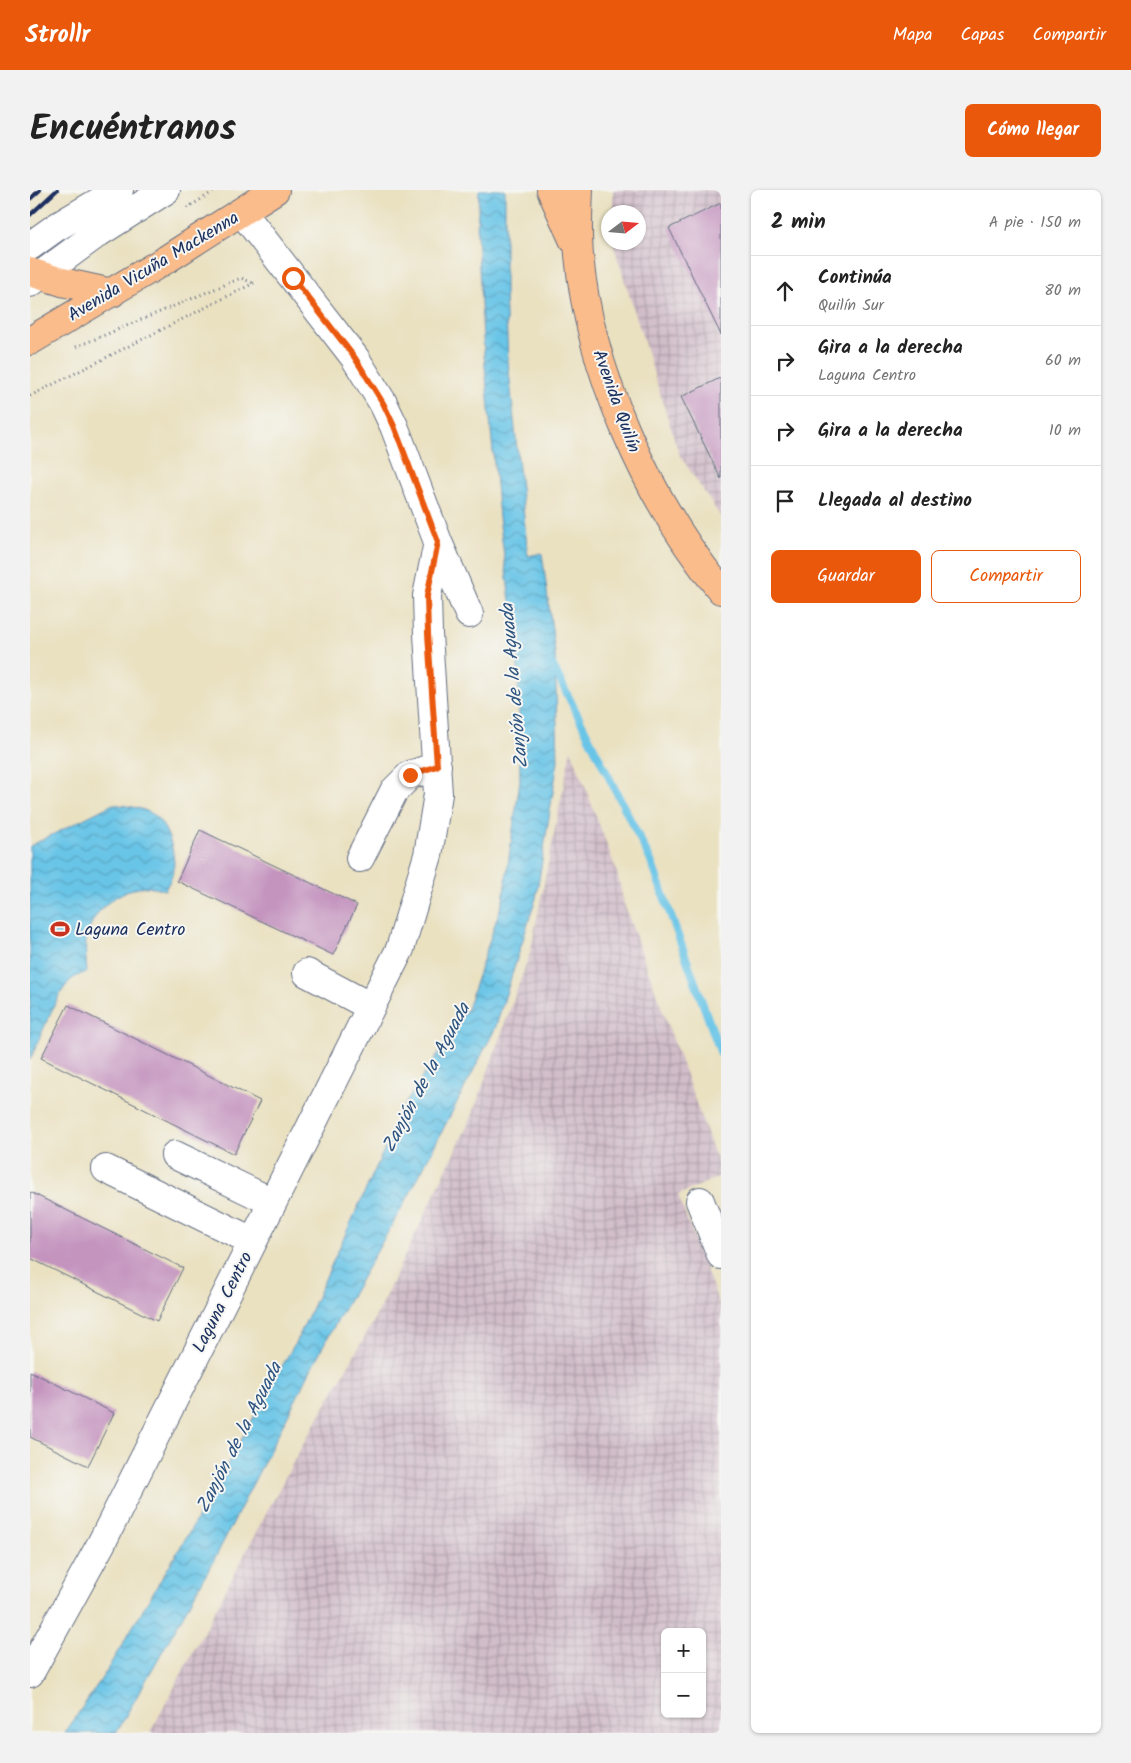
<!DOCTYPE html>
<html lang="es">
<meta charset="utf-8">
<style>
:root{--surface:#fff;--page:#f2f2f2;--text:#222;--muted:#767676;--line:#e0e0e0;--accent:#ea580c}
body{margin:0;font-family:Kalam,sans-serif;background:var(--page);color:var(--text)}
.controls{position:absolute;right:15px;bottom:15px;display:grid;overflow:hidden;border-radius:8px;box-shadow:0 1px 4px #0004}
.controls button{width:45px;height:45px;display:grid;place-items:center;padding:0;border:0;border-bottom:1px solid var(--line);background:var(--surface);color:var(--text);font:25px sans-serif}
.compass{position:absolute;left:571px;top:15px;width:45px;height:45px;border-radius:50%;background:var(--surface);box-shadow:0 1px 4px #0004;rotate:74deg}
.stop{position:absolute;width:15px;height:15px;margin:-11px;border:4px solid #ea580c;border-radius:50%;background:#fff}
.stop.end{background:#ea580c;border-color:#fff;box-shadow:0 1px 5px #0008}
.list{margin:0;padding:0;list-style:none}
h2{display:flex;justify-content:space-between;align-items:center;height:65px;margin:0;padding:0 20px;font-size:21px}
h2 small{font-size:16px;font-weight:400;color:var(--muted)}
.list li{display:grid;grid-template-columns:32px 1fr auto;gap:15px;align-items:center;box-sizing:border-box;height:70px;padding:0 20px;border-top:1px solid var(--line)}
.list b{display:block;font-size:19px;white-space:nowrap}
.list p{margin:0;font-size:16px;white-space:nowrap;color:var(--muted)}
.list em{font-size:16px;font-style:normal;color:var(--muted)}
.actions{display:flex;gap:10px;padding:15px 20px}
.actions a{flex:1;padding:11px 0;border:1px solid var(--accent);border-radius:8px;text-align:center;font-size:18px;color:var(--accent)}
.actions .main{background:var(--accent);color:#fff}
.icon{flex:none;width:28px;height:28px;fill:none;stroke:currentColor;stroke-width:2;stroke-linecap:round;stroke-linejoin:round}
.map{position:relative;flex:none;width:691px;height:1543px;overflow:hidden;border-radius:8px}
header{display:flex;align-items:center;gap:30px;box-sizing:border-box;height:70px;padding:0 25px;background:var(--accent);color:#fff}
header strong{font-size:24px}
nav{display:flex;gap:28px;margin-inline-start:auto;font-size:18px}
.intro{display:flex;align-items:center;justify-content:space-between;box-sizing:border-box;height:120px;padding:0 30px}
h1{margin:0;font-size:35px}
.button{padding:12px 22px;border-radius:8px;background:var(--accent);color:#fff;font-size:18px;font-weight:700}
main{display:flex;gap:30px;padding:0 30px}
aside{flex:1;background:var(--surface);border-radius:8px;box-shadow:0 1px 4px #0004}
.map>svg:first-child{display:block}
</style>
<header>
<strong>Strollr</strong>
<nav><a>Mapa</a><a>Capas</a><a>Compartir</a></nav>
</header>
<div class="intro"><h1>Encuéntranos</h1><a class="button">Cómo llegar</a></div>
<main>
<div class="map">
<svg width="691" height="1543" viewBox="0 0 691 1543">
<defs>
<pattern id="industrial-grid" width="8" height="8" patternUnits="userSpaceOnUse" patternTransform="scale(1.25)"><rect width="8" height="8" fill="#d1bdc9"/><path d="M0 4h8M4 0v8" fill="none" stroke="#a99aa6"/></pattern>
<pattern id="water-waves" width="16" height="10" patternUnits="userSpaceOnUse" patternTransform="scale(1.25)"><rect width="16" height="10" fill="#69c5e7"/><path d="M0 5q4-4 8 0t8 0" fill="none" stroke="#56a0be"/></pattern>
</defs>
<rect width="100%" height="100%" fill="#f6f6f2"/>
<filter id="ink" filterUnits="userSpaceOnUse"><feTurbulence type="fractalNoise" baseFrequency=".02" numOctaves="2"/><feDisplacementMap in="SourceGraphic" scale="10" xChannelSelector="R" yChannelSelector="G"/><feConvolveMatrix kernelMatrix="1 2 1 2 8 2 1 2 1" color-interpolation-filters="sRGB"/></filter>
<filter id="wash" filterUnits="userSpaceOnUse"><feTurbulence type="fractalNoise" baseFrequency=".0096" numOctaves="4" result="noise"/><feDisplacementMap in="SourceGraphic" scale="20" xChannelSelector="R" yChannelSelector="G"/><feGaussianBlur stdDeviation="1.12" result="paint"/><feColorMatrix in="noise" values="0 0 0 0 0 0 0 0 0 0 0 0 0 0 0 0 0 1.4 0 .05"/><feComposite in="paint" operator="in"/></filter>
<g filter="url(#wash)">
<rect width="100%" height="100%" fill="#eae1c1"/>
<!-- industrial -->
<path fill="url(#industrial-grid)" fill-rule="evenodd" d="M583,0H691V327L649,264L583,53L608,52V22H583Z
M541,559L587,682L594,714L691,982V986L648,1005L691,1119V1543H120L267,1265L342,1134L442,926L500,763ZM635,1442H672V1524H635Z"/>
<!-- water -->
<path fill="url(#water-waves)" stroke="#427aa2" d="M449,0H475V101L478,171L498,366L512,363L525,463L528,571L506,708L465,839L379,1005L294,1154L181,1376L86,1543H35L72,1488L160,1341L269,1146L375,914L437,819L473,710L490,590L488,472L469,327L454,165L447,43Z
M83,614C95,616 110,617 121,623C137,633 147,664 143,682C142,688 138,694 135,700C128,699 119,696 112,697C85,701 60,723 56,751C55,761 56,772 57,782C51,784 45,786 40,791C26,804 9,851 0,870V656Z"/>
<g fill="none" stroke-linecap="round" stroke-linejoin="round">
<!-- stream -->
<path stroke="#69c5e7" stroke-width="8" d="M521,472L621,671L691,864"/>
</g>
<g id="blocks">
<!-- building -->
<path fill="#c494bf" d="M691,13V145L639,38Z
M690,188L691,191V289L651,207Z
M170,640L327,715L303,765L147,691Z
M38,815L230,911L204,964L11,868Z
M0,1002L153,1078L127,1131L0,1068Z
M0,1181L84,1223L58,1276L0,1247Z"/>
</g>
</g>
<g filter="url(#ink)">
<use href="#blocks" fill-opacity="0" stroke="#636d81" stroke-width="1"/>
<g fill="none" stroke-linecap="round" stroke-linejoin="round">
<!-- minor casing -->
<g stroke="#636d81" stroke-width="30">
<path id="minor" d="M212,22L325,168L353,213L364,236L408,352L439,424
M0,56L25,38L89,0
M0,93L68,43L136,0
M330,668L364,601L380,585L407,576
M277,783L341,817
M145,965L242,1012
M76,979L222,1051
M670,1011L691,1065
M0,1483L71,1354L370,759L398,665L408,604L398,444L397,406L408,352"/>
</g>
<!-- major casing -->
<g stroke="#636d81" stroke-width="30">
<path id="major" d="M521,0L543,49
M549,0C548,21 547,43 549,65C559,179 618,312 691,400
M0,82L32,92L82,103
M0,151L137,69L245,0"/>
</g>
<!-- path -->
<path stroke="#636d81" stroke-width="3" stroke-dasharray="1 4" stroke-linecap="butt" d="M157,18L186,0
M46,157L211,88L223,93
M0,206L224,93"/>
<!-- minor -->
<use href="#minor" stroke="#fff" stroke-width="28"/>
<!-- major -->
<use href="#major" stroke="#fabc8b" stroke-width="28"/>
<!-- rail -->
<path stroke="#1b2f5e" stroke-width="4" d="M0,9L10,0
M0,25L27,0"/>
</g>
</g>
<g fill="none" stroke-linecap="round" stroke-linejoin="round" filter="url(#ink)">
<!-- route -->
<path stroke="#ea580c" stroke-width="6" d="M263,88L325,168L353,213L364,236L408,352L397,406L398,444L407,576L380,585"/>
</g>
<!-- icons -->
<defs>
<g id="stadium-bare" transform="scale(1.5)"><path d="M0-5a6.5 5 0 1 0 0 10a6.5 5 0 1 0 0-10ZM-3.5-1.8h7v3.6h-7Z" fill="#c8321e" stroke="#f6f6f2" stroke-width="2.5" paint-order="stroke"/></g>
</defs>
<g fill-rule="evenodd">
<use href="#stadium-bare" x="30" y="739"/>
</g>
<g text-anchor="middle" stroke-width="4" stroke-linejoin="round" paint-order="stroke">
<!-- street labels -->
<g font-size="18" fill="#1b2f5e" stroke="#f6f6f2">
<text transform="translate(123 76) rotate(-31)" y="6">Avenida Vicuña Mackenna</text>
<text transform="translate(587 211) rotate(70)" y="6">Avenida Quilín</text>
<text transform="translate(192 1112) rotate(-63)" y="6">Laguna Centro</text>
</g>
<!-- poi labels -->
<g font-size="18" fill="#1b2f5e" stroke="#f6f6f2" text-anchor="start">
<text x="45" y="745">Laguna Centro</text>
</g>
<!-- water labels -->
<g font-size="19" font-style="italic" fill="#2e5480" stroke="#f6f6f2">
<text transform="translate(483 496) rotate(-95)" y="7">Zanjón de la Aguada</text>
<text transform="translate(395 887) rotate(-62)" y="7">Zanjón de la Aguada</text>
<text transform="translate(208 1247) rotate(-63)" y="7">Zanjón de la Aguada</text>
</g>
</g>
</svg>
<div class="controls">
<button>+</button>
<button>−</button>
</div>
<svg class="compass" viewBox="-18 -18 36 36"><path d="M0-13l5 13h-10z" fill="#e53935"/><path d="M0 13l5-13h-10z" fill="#767676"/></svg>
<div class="stop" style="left:263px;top:88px"></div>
<div class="stop end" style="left:380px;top:585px"></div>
</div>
<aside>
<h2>2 min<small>A pie · 150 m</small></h2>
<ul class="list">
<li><svg class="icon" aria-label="ahead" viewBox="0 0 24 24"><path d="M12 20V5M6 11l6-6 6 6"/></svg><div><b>Continúa</b><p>Quilín Sur</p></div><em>80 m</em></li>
<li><svg class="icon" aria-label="right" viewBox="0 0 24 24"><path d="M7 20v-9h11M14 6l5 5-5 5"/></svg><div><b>Gira a la derecha</b><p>Laguna Centro</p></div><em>60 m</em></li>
<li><svg class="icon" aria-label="right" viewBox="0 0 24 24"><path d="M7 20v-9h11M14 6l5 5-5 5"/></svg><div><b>Gira a la derecha</b></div><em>10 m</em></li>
<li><svg class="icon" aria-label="arrive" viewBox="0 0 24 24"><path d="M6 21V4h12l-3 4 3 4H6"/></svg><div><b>Llegada al destino</b></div></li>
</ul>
<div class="actions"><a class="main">Guardar</a><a>Compartir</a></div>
</aside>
</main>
